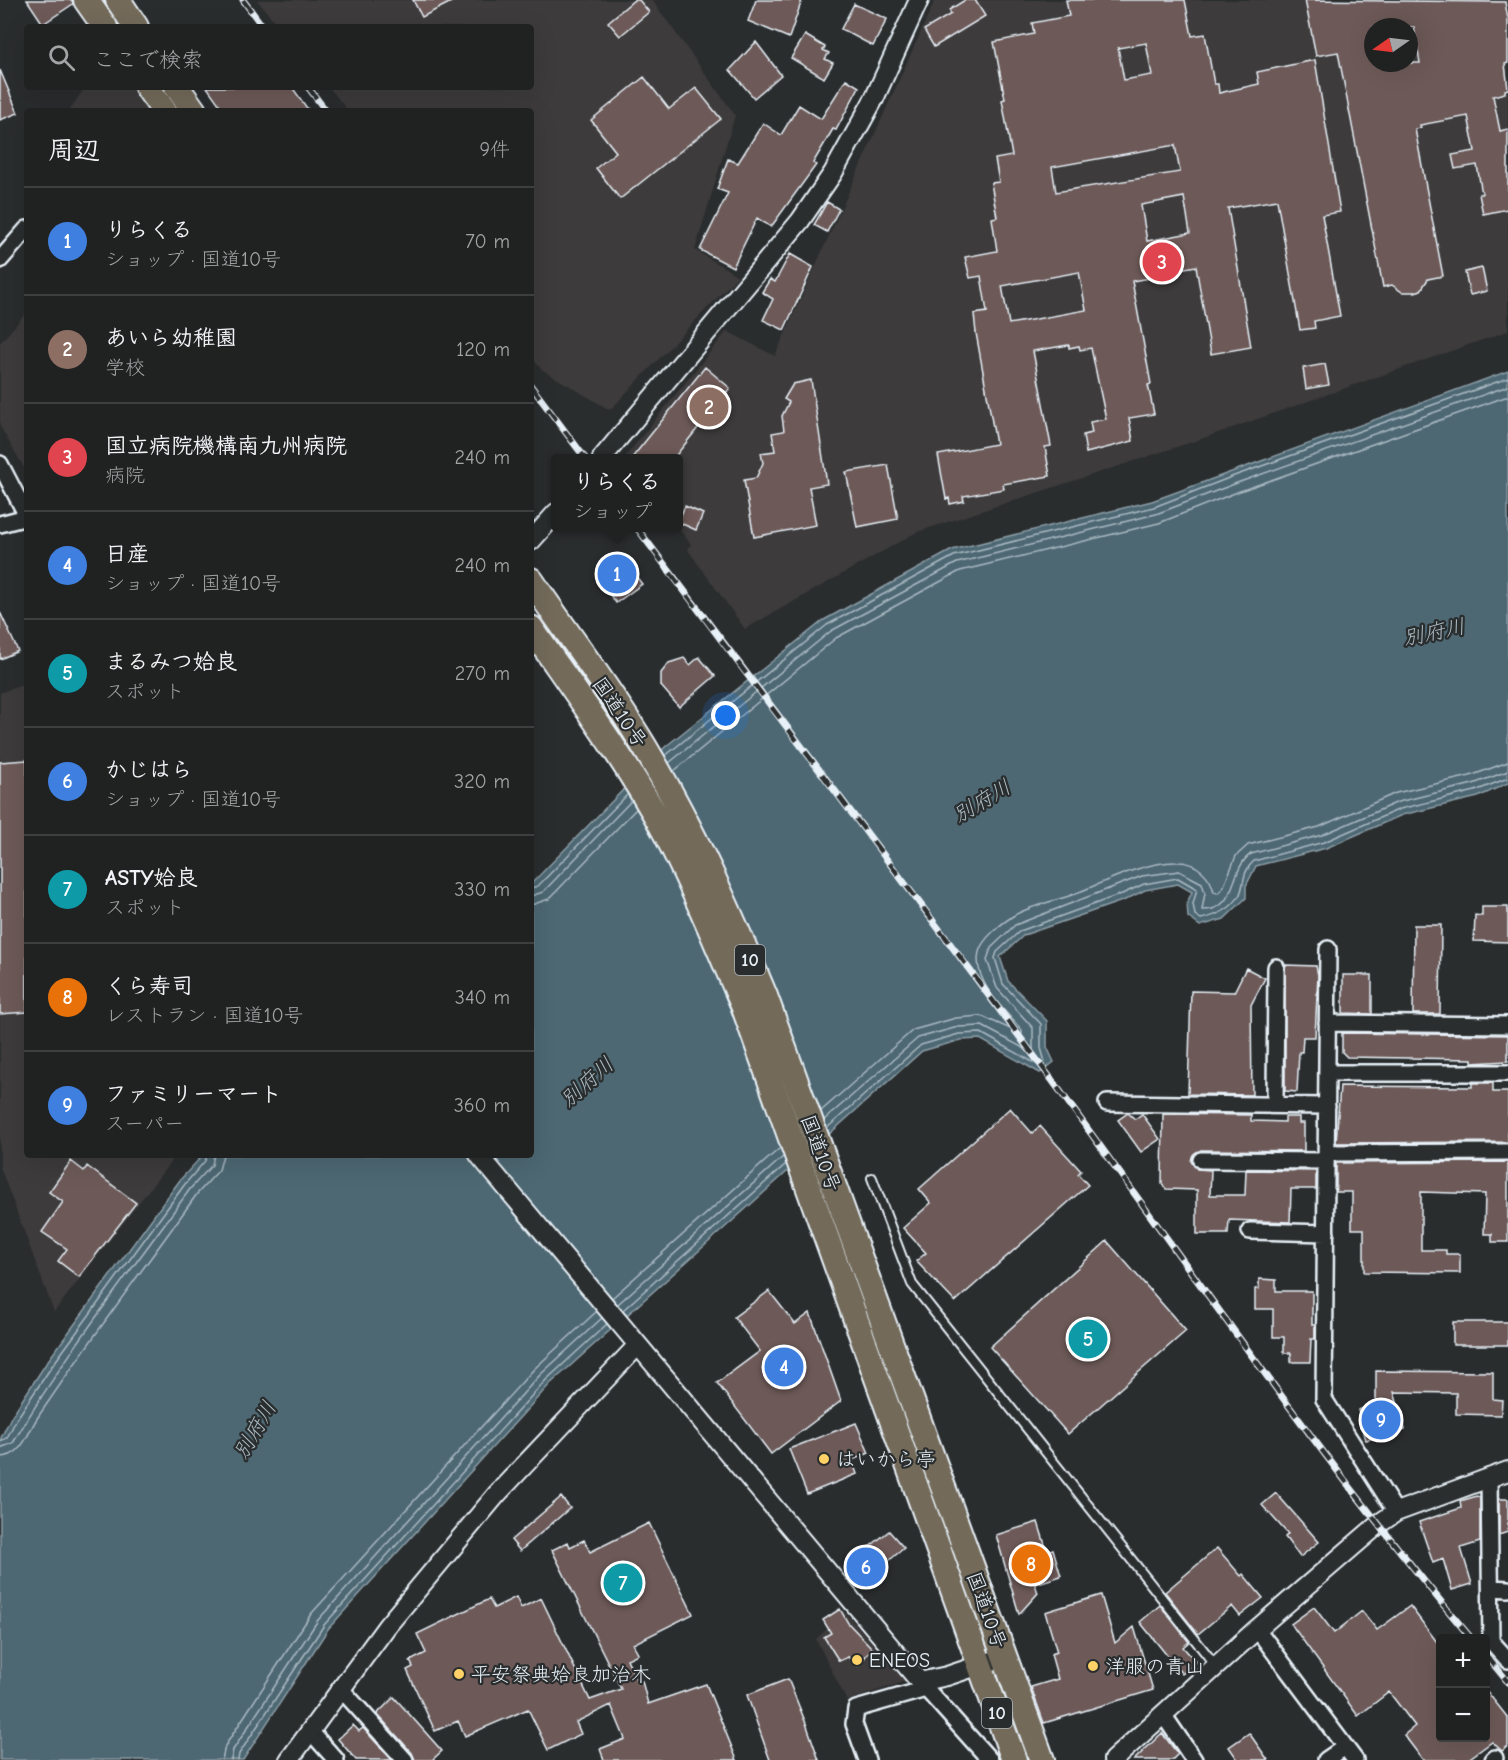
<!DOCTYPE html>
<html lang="ja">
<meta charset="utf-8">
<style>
:root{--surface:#202222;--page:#282a2a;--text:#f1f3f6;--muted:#a2a4a5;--line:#3d3f40;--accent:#bca0f2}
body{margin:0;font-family:"Comic Neue","Klee One",sans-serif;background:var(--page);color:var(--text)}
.controls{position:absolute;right:18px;bottom:18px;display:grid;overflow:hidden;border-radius:6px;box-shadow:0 6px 24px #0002}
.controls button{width:54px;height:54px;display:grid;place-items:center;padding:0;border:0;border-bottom:2px solid var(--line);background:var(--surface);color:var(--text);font:30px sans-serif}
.compass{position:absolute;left:1364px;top:18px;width:54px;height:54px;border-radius:50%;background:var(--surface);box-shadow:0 6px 24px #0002;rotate:256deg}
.you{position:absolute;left:726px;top:716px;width:21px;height:21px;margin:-15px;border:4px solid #fff;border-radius:50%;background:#1a73e8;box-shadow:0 0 0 9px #1a73e833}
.badge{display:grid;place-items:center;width:39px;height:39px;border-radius:50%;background:var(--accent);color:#fff;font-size:20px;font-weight:700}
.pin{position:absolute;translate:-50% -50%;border:3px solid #fff;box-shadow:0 2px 6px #0006}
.popup{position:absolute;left:551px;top:454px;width:132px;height:78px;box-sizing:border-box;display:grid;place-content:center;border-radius:6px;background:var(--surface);filter:drop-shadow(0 2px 4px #0005);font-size:20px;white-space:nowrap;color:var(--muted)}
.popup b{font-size:22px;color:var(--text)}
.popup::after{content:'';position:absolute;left:50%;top:100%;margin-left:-12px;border:12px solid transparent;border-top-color:var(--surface)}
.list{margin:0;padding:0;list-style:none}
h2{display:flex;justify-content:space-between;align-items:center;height:78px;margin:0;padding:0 24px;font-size:26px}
h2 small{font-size:20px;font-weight:400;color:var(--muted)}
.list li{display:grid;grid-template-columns:39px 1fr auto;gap:18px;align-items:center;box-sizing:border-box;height:108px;padding:0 24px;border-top:2px solid var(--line)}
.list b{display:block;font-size:22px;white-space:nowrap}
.list p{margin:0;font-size:20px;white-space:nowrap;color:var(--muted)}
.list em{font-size:20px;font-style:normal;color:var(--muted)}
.icon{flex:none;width:33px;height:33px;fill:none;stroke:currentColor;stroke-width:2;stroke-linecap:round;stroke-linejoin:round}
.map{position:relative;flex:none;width:1508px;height:1760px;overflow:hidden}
.search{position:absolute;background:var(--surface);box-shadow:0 6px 24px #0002;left:24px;top:24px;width:510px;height:66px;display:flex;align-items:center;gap:15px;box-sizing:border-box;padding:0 21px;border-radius:6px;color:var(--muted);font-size:22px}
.panel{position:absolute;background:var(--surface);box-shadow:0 6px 24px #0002;left:24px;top:108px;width:510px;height:1050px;border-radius:6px}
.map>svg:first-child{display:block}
</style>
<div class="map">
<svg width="1508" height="1760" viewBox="0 0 1508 1760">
<rect width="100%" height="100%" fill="#2a2d2e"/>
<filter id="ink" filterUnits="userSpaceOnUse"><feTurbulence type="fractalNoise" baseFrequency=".0167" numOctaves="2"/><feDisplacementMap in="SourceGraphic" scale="12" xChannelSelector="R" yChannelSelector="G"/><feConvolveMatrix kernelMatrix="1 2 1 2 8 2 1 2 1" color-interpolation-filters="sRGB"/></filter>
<g filter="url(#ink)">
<!-- built -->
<path fill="#3e3a3b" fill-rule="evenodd" d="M257,0H652L735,115L695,250L738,276L610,410L541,369L531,356V111H348L329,87H531V27H279Z
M935,0H1508V331L1195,441L917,532L745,629L688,550L691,544L678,528V458L625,457L727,331L775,356ZM1373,27H1409V63H1373Z
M85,87H139L156,111H69Z
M27,312V473L0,426V343Z
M27,682V1155H176L54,1312L0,1167V693Z
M840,1607L906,1681L847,1701L816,1639L827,1629L822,1620Z"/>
<!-- water -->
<path fill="#4e6773" stroke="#8c9ea8" stroke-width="1.5" d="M1508,371V783L1478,797L1402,815L1326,848L1256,866L1246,886V898L1224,919L1200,926L1188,917L1187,903L1192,892L1178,884L1145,890L1125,900L1024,935L1000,957L1008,981L1047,1021V1047L1054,1062L1040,1073L980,1039L961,1040L922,1051L550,1384L328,1629L243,1760H0V1440L11,1417L47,1362L180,1180L203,1155H531V884L665,747L824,620L952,550L1152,501Z"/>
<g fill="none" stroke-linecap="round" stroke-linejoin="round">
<!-- shore -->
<path stroke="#aabac3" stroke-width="1.5" d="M665,756L827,625L954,556L1154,507L1234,476L1508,378
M669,763L831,631L957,563L1156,514L1237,483L1508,386
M674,771L836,638L960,571L1159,523L1240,491L1508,396
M531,888L538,886L627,795
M531,896L543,892L631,801
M531,905L549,899L636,809
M821,1111L913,1030L956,1018L981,1016L1022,1034V1030C1005,1011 972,981 979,952C982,939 1002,923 1013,916C1030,906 1051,902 1069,896C1101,884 1146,860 1179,862C1196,862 1211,876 1214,892L1218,893L1223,888L1236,856L1248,845L1319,827L1396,793L1470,776L1508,762
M824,1120L918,1038L958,1027L982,1026L1029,1051H1033V1028L997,988L987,960L991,948L1015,925L1142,876L1179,871L1202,883L1205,893L1202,910C1238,912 1229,868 1251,854L1322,835L1398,802L1473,784L1508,771
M827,1128L921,1045L959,1034L981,1033L1038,1065L1045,1062L1041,1048V1024L1003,984L995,958L997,952L1020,931L1122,894L1144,884L1178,878L1197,889L1193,904L1195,915L1201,919C1215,916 1231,910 1239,896C1245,886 1241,872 1254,861L1324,842L1400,809L1475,791L1508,778
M612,1298L780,1148
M618,1304L783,1157
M623,1310L786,1164
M0,1441L7,1438L16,1420L52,1366L185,1184L205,1161L207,1155
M0,1448L13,1443C65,1354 130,1272 190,1189L212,1165L214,1155
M0,1457C23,1457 27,1433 38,1417C89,1341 144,1268 197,1194L219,1170L223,1155
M222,1760L225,1746L311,1614L534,1369L596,1312
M231,1760L233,1750L318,1620L540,1375L602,1318
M238,1760L239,1754L324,1625L546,1380L607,1324"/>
</g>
<!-- building -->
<path fill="#6d5a59" stroke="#e8f1f8" stroke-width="1.5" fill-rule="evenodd" d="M27,0H72L73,4L43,24Z
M413,0H455L422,17Z
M634,0H639L649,12L620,36L608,22Z
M756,0H802L789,38L748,21Z
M965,0H975L985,16L934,47L924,30L951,14L949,10Z
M1066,0H1185L1192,36L1205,34L1214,84H1218L1219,93L1259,84L1257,72L1315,60L1340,212L1322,215L1340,316L1314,321L1315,328L1300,330L1277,200L1228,208L1251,347L1211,354L1196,266L1156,273L1157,277L1132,281L1151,384L1148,385L1154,414L1129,418L1133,441L1086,453L1083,435L1092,433L1090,422L1106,419L1091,348L1080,350L1079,346L1069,348V345L1033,351L1051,446L1045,447L1050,476L1003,484L1004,489L963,496L964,501L950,504L949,498L946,499L938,455L996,444L976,333L974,314L987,312L981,276L970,278L965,257L997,251L992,218L997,217L991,183L999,182L995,159L1012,156L1002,100L1005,99L994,42L1034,34L1032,23L1069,16ZM1146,43L1152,75L1124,80L1118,48ZM1175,145L1180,172L1056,192L1052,167ZM1184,197L1190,233L1147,241L1141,205ZM1079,272L1086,310L1009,324L1002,286Z
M1305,0L1505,2L1508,19V63L1505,64L1508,89L1505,90V93L1493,96L1500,131L1508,129V209L1483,214L1479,194H1482L1477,165L1455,169L1452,155L1475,151L1468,116L1420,125L1421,128L1415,129L1443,276L1428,279L1421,290L1415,292H1402L1392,285L1383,287L1338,52L1316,56ZM1373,27H1414L1420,63H1373Z
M854,4L887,19L873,46L841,29Z
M805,35L825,47L823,50L829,53L825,59L833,63L824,78L791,58Z
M756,42L781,75L754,98L730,70Z
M0,70L18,113L0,120Z
M644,77L669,109L696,88L721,119L620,199L596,168L616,152L591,120Z
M846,79L859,87L836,130L833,129L813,163L816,165L771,227L757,218L733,267L700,250L728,193L717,189L728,159L738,163L763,123L781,135L799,105L821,119Z
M207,87H292L309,111H224Z
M827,202L839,209L827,232L814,225Z
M790,254L813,267L784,330L763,320L773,299L762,292L770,279L775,282Z
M1482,268L1487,291L1470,295L1465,272Z
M1325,364L1329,385L1306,389L1303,368Z
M705,367L730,388L673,459H631Z
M811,380L827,484L809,487L816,525L754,537L744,480L756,478L763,463L761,453L775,451L772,433L784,431L782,416L789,402L784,399L793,384Z
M888,465L898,519L857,527L846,472Z
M685,506L703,514L696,530L678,522Z
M619,554L642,584L616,603L599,580L602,568Z
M0,612L18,651L0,659Z
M699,657L715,676L679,707L661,686V673L669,663L684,658L690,665Z
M27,760V1012L0,1014V762Z
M1482,907H1508V942L1474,941L1475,915L1482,916Z
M1414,925H1441L1440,1014H1413Z
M1285,965L1316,966L1318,975L1315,1037H1303L1302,1052H1299L1297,1092L1285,1091Z
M1246,968L1265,978L1251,1005L1252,1095L1188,1094L1191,991L1234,992Z
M1343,975H1372V1014L1343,1013Z
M1342,1033L1508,1035V1061L1472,1063V1059L1347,1057L1342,1052Z
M1472,1083H1493V1092H1508V1142L1336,1143L1340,1086L1472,1087Z
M1010,1108L1032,1133L1040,1126L1081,1171L1078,1174L1088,1185L955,1302L916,1261L926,1253L903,1228L931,1203L919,1189Z
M1128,1113L1135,1119L1142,1114L1160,1139L1141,1152L1118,1120Z
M1163,1114L1251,1115V1121L1285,1122V1117H1299V1123H1304V1151L1201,1150L1193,1155L1191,1161L1197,1169L1211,1170L1210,1195H1245L1246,1170L1316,1171V1189H1291L1290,1222L1229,1220L1228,1234H1197V1190L1166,1189L1162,1184Z
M71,1161L84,1171L87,1166L136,1203L79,1277L58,1261L67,1249L42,1232L63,1202L49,1192Z
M1508,1162V1242H1492V1234H1484L1485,1194L1421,1192V1250H1446V1254H1460V1273L1364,1272V1229H1352V1192H1336V1163Z
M1107,1241L1186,1331L1068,1434L990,1347Z
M1259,1279L1276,1280V1291H1312V1325H1315V1339H1311L1310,1362H1291V1353H1284V1337H1273V1309H1255V1289H1259Z
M769,1291L795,1324L810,1313L841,1401L771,1454L717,1383L760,1351L734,1317Z
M1453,1322H1508V1345H1453Z
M1376,1371L1493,1372V1399L1502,1400L1501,1415L1456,1414V1393L1394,1392L1405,1429L1366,1440L1358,1410L1376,1405Z
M856,1423L869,1453L852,1460L857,1474L807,1494L789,1449Z
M1276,1493L1319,1542L1300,1557L1285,1537L1288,1534L1262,1505Z
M1477,1496L1480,1498V1542L1461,1548L1472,1584L1452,1590L1443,1559L1433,1563L1419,1522L1461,1508L1460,1501Z
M561,1497L570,1508L520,1551L511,1540Z
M1499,1499H1508V1532L1499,1535Z
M1038,1522L1047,1551L1053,1549L1061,1576L1035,1584L1038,1593L1019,1614L996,1535Z
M649,1523L693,1614L633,1644L638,1654L627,1659L638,1683L642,1681L648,1704L706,1684L737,1760H604L600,1749L625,1739L611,1705L576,1722L581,1734L548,1750L528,1709L465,1736L458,1721L435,1731L407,1670L413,1667L410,1661L426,1653L417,1634L489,1599L494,1608L516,1597L521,1608L541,1598L590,1700L621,1689L552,1550L568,1542L570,1547L584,1540L590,1552Z
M889,1531L904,1548L867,1579L852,1561Z
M1217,1548L1241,1576L1243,1574L1263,1598L1240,1616L1232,1606L1198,1634L1165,1592Z
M1101,1595L1115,1643L1134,1627L1153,1690L1044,1723L1031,1687L1058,1679L1051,1654L1057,1652L1045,1612Z
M1160,1605L1189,1642L1183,1647L1196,1662L1182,1674L1140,1622Z
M1410,1606L1440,1646V1737H1485V1689L1508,1718V1746L1502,1751L1492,1742L1467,1760H1423L1404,1735L1415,1726L1389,1692L1358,1716L1291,1624L1314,1607L1334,1633L1362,1611L1377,1630Z
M840,1609L848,1623L872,1648L858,1666L848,1657L839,1661L824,1637L831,1633L823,1620Z
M788,1679L807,1726L819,1760H770L747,1695Z
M394,1697L442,1751L432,1760H415L412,1753L377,1714Z
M353,1725L359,1731L363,1728L392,1760H356L338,1739Z
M1162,1733L1178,1754L1172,1760H1134Z
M1249,1733L1268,1760H1238L1229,1747Z"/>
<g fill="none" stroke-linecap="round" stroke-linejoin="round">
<!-- service casing -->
<g stroke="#e8f1f8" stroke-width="12">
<path id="service" d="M872,1178L912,1284L1216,1666"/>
</g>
<!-- minor casing -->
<g stroke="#e8f1f8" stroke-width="20">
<path id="minor" d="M0,260L27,229
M0,464L27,516
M0,524L27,517
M1328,949L1324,1399L1396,1512
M1327,1023L1508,1025
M1327,1073H1508
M1107,1103L1327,1106
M1275,1105L1276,967
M1326,1153L1508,1152
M1201,1160L1326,1161
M1250,1231L1326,1233
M1489,1477L1491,1641L1508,1660
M1492,1588L1508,1589
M1257,1629L1355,1760
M920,1682L990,1760
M341,1689L405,1760
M1164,1716L1194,1760
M310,1731L336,1760
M867,1760L854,1724L856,1709L926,1689
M1326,1760L1345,1747
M1493,1760L1495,1758"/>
</g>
<!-- tertiary casing -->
<g stroke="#e8f1f8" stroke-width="22">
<path id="tertiary" d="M602,458L800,221L833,173L874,99L919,0
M531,541L556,513
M479,1155L920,1682L947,1676L1004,1657
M289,1760L387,1626L497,1494L638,1345
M1113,1760L1257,1629L1380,1523L1396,1512L1508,1471"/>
</g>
<!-- trunk casing -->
<g stroke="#e8f1f8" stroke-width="28">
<path id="trunk" d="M86,0L105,27
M118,0L136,27
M147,87L164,111
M177,87L194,111
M531,580C568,635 610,689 644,746C692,826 729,910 765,996L1042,1760
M531,628C578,696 627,762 666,834C695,889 718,947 743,1005L1014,1760"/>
</g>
<!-- service -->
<use href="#service" stroke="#2a2d2e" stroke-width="8"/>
<!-- minor -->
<use href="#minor" stroke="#2a2d2e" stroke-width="15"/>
<!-- tertiary -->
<use href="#tertiary" stroke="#2a2d2e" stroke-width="18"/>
<!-- trunk -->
<use href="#trunk" stroke="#736b5a" stroke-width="24"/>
<!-- rail casing -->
<g stroke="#e8f1f8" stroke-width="7">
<path id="rail" d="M243,0L263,27
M308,87L326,111
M531,386L585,458
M637,528C774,712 915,895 1052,1080C1190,1268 1321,1460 1471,1638
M1486,1655L1508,1682"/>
</g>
<!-- rail -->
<use href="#rail" stroke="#2a2d2e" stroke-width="4.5" stroke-dasharray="14" stroke-linecap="butt"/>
</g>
</g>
<!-- markers -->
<g fill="#ffd166" stroke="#2a2d2e" stroke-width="2">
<circle cx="824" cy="1459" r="6"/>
<circle cx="857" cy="1660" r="6"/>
<circle cx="1093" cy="1666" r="6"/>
<circle cx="459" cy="1674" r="6"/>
</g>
<g text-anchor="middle" stroke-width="4.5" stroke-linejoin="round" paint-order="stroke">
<!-- shield labels -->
<g fill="#2a2d2e" stroke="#afb6bb" stroke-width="1.5">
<rect x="735" y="945" width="30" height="30" rx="4.5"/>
<rect x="982" y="1698" width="30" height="30" rx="4.5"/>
</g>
<g font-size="18" font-weight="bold" fill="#e8f1f8">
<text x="750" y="966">10</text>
<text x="997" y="1719">10</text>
</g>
<!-- street labels -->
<g font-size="20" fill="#e8f1f8" stroke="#2a2d2e">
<text transform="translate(620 712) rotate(56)" y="7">国道10号</text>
<text transform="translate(821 1153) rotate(70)" y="7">国道10号</text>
<text transform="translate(987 1610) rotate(70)" y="7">国道10号</text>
</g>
<!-- poi labels -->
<g font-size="20" fill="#e8f1f8" stroke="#2a2d2e" text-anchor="start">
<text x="836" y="1466">はいから亭</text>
<text x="869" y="1667">ENEOS</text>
<text x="1105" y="1673">洋服の青山</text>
<text x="471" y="1681">平安祭典姶良加治木</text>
</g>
<!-- water labels -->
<g font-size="21" font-style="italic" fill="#aabac3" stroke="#2a2d2e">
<text transform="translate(1434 632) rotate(-12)" y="7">別府川</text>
<text transform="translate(982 801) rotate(-31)" y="7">別府川</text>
<text transform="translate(587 1082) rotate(-42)" y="7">別府川</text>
<text transform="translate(255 1430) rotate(-60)" y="7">別府川</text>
</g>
</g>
</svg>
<div class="controls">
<button>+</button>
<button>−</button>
</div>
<svg class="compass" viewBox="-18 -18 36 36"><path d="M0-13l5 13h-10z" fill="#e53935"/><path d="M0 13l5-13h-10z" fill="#a2a4a5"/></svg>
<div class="you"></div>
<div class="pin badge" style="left:617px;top:574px;background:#3f7fe0">1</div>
<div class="popup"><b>りらくる</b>ショップ</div>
<div class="pin badge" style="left:709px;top:407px;background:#8d6e63">2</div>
<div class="pin badge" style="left:1162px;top:262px;background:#e0444e">3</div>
<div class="pin badge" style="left:784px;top:1367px;background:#3f7fe0">4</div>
<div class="pin badge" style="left:1088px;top:1339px;background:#0f9aa8">5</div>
<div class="pin badge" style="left:866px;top:1567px;background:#3f7fe0">6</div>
<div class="pin badge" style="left:623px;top:1583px;background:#0f9aa8">7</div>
<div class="pin badge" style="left:1031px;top:1564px;background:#e8710a">8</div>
<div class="pin badge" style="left:1381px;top:1420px;background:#3f7fe0">9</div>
<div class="search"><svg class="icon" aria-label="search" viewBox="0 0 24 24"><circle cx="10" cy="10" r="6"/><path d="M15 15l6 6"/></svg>ここで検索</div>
<section class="panel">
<h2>周辺<small>9件</small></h2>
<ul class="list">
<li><span class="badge" style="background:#3f7fe0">1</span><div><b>りらくる</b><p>ショップ · 国道10号</p></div><em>70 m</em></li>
<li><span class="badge" style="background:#8d6e63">2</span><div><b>あいら幼稚園</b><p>学校</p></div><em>120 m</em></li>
<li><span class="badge" style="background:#e0444e">3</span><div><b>国立病院機構南九州病院</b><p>病院</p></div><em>240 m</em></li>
<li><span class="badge" style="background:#3f7fe0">4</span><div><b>日産</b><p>ショップ · 国道10号</p></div><em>240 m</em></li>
<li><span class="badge" style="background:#0f9aa8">5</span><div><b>まるみつ姶良</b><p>スポット</p></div><em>270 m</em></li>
<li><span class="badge" style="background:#3f7fe0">6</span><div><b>かじはら</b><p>ショップ · 国道10号</p></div><em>320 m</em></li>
<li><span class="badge" style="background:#0f9aa8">7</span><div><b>ASTY姶良</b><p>スポット</p></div><em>330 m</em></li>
<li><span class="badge" style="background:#e8710a">8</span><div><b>くら寿司</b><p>レストラン · 国道10号</p></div><em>340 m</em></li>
<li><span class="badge" style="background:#3f7fe0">9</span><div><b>ファミリーマート</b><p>スーパー</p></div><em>360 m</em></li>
</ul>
</section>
</div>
